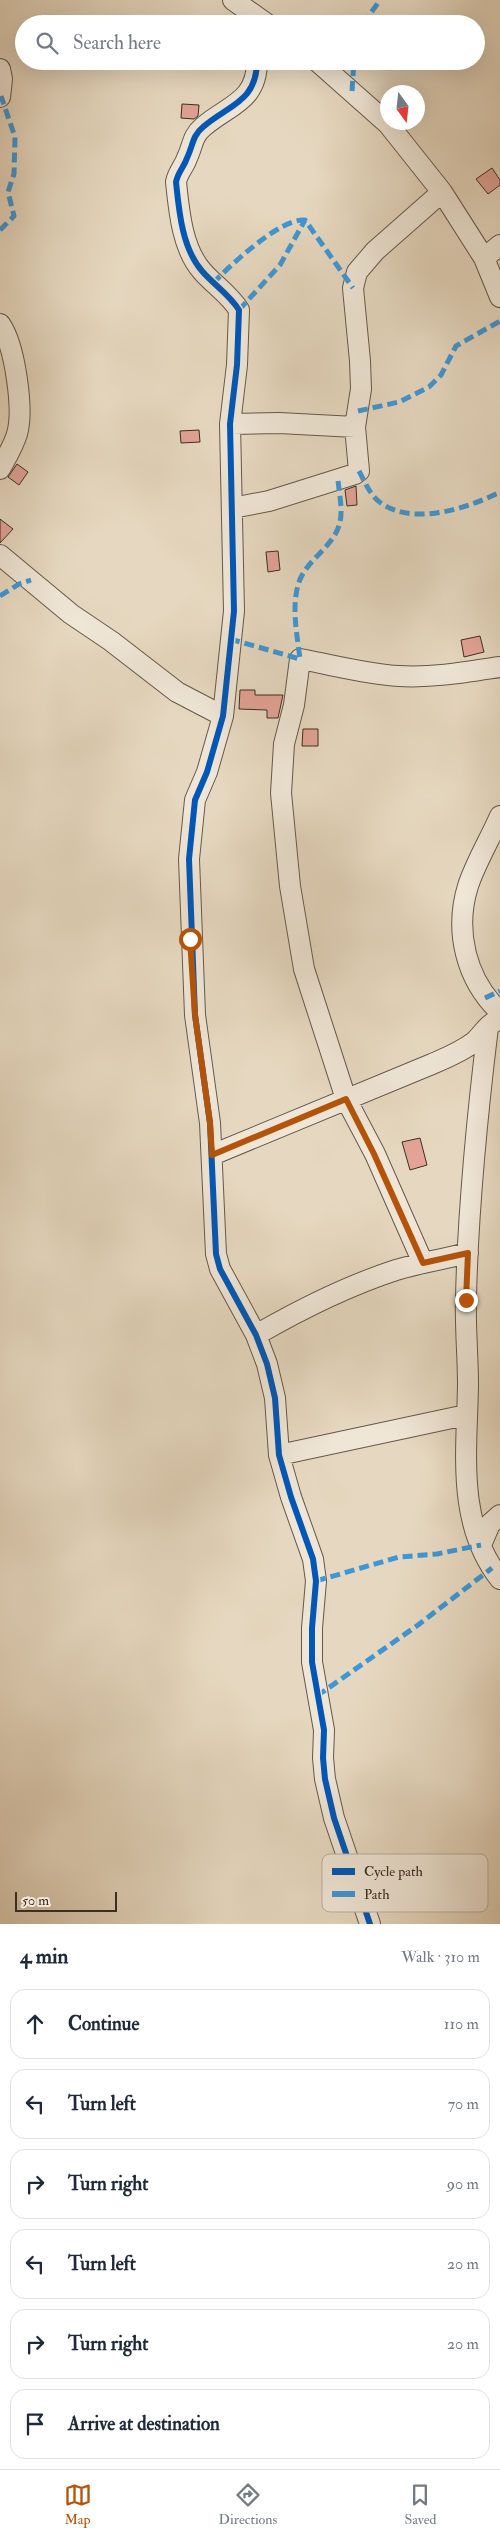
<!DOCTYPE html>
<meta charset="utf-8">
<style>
:root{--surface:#fff;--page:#f2f2f3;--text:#1f2937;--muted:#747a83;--line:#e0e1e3;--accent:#b45309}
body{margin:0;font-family:"IM FELL Double Pica",serif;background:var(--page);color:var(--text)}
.compass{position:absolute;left:380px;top:85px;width:45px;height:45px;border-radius:50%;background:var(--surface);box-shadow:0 5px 20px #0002;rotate:165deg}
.scale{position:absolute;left:15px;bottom:12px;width:102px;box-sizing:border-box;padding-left:5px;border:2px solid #3b2e23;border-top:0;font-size:14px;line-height:18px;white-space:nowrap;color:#3b2e23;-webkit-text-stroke:4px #efe6d6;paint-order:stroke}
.stop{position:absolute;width:15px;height:15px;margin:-11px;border:4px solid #b45309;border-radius:50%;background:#fff}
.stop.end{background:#b45309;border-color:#fff;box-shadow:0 1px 5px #0008}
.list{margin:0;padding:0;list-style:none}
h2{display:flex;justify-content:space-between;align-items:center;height:65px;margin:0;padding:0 20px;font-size:21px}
h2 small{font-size:16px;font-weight:400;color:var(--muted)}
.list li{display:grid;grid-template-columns:32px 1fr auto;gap:15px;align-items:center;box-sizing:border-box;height:70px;margin:0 10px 10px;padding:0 10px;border:1px solid var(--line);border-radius:15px}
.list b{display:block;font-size:19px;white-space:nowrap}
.list em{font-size:16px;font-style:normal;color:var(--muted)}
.icon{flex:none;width:28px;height:28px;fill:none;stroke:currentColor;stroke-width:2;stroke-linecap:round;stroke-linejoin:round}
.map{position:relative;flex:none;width:500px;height:1924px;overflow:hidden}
.search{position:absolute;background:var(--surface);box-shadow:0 5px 20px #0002;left:15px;right:15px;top:15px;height:55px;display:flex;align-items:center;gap:12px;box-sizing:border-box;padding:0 18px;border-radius:28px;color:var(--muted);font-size:19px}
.sheet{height:545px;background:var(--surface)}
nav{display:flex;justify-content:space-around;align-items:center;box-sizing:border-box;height:70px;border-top:1px solid var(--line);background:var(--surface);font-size:14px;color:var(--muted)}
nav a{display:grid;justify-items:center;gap:2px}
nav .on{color:var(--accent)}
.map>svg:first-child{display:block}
</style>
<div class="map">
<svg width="500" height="1924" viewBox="0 0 500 1924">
<rect width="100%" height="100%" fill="#e6d8c0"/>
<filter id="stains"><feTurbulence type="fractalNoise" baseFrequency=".004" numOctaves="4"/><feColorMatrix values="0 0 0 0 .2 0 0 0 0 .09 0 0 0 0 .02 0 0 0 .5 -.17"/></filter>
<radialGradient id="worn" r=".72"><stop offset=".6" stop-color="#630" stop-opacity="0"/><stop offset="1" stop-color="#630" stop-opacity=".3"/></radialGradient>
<!-- building -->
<path fill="#e3a397" stroke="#3b2e23" d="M182,104L199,105L198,116L194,119L181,118Z
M492,168L500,180V185L488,194L476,179Z
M199,430L200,442L181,443L180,431Z
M17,464L28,472L19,485L8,477Z
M356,486L357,505L347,506L345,490Z
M0,519L13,529L0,543Z
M278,551L280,570L268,572L266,552Z
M480,636L484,652L464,657L461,640Z
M240,690H255V695H283L278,718H267V710L239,709Z
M303,729H318V746H302Z
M420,1138L427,1165L410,1170L402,1142Z"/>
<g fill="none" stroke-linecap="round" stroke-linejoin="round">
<!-- minor casing -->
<g stroke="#66584a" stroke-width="22">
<path id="minor" d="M233,0L267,24
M257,61C257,102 228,105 203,127C192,136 193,146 187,158C184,167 178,172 176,182C179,211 182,248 202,271C213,284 230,295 239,310L237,365L230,424L234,611L223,716L207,772L195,800L189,859L195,1015L210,1123L216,1254L220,1269L256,1335L267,1364L275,1398L279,1455L291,1497L313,1559L316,1581L312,1628V1662L324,1730L323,1758L325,1779L334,1818L370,1924
M317,61L388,124L442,192L484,258L500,297
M0,69L2,79L0,97
M484,258L500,245
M0,324C15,345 24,410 17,434C13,447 6,458 0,469
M230,424L279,423L355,427
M232,508L269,501L355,474L359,471L355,427L361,389L360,361L353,288L357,272L375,251L442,192
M0,555L71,614L111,641L177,692L223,716
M500,816C491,837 475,864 468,886C454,931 466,980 500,1012
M488,1027C477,1117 468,1208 466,1298C465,1327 468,1356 468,1385C467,1451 456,1523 500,1579
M212,1155L432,1064C446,1058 461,1052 474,1042C483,1034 488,1023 500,1019
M423,1263L375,1154L346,1099L304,969L290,886L281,793L284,744L294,705L300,659C333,665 366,674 399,676C433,678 467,672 500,667
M256,1335C301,1309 347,1286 396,1270C419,1263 444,1259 468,1253
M279,1455L466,1415
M481,1545L490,1524L500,1515"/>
</g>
<!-- minor -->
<use href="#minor" stroke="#efe6d6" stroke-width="20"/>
<!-- quiet -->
<path stroke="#3e97d6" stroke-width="5" stroke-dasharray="10 5" stroke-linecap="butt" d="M363,24L380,0
M352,91L354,61
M0,230L14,216L8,192L14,174L15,137L1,96
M213,283C231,265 280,218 305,220L353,288
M239,310L280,265L305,220
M358,411L399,402L429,387L441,375L456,346L500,321
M359,471C366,484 371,498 384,505C417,525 468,508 500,492
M0,596L19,584L31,580
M230,639L300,659C297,634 291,606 299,582C307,559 335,546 340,522C343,509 339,493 338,480
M485,998L500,991
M316,1581L399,1557L437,1554L481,1545
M317,1696L418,1625L492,1568"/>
<!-- cycleway casing -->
<g stroke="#efe6d6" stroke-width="9">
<path id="cycleway" d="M257,61C257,102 228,105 203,127C192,136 193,146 187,158C184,167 178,172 176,182C179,211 182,248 202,271C213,284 230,295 239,310L237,365L230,424L234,611L223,716L207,772L195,800L189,859L195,1015L210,1123L216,1254L220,1269L256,1335L267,1364L275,1398L279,1455L291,1497L313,1559L316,1581L312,1628V1662L324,1730L323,1758L325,1779L334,1818L370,1924"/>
</g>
<!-- cycleway -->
<use href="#cycleway" stroke="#0057b8" stroke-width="6"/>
</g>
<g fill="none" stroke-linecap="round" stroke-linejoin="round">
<!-- route -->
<path stroke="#b45309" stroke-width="6" d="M190,939L195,1015L210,1123L212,1155L346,1099L374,1154L423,1263L468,1253L466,1300"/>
</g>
<!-- legend -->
<rect x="322" y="1854" width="166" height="58" rx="8" fill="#efe6d6" stroke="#b9afa0" stroke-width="1"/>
<rect x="332" y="1868" width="23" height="7" fill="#0057b8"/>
<rect x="332" y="1891" width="23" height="6" fill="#3e97d6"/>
<g font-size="14" fill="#3b2e23">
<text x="364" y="1876">Cycle path</text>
<text x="364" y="1899">Path</text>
</g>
<rect width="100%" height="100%" filter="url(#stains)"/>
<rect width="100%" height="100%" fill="url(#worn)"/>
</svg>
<svg class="compass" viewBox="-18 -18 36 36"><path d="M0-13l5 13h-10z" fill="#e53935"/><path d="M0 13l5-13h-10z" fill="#747a83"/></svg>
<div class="scale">50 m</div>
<div class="stop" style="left:190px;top:939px"></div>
<div class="stop end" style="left:466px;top:1300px"></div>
<div class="search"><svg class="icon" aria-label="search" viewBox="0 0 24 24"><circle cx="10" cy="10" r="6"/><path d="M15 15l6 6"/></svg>Search here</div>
</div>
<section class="sheet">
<h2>4 min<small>Walk · 310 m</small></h2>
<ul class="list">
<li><svg class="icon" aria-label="ahead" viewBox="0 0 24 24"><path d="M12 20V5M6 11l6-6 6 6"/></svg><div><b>Continue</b></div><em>110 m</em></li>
<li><svg class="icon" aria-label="left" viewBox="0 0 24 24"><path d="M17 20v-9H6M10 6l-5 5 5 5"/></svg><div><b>Turn left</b></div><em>70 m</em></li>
<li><svg class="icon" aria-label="right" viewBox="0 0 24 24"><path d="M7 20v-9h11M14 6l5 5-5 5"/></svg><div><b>Turn right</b></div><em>90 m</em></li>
<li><svg class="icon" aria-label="left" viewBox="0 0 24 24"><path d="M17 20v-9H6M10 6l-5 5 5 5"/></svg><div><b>Turn left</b></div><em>20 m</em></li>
<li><svg class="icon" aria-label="right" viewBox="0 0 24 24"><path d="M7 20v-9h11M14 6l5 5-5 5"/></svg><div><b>Turn right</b></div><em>20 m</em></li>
<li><svg class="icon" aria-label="arrive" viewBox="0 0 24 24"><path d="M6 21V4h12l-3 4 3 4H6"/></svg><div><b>Arrive at destination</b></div></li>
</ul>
</section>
<nav>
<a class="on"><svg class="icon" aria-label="map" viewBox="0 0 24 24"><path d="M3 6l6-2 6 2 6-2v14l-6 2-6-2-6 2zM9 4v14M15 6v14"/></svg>Map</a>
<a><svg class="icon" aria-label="directions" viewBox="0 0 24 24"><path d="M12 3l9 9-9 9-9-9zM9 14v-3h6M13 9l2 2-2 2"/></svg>Directions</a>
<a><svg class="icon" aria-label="saved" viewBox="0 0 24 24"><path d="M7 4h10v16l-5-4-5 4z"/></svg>Saved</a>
</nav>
